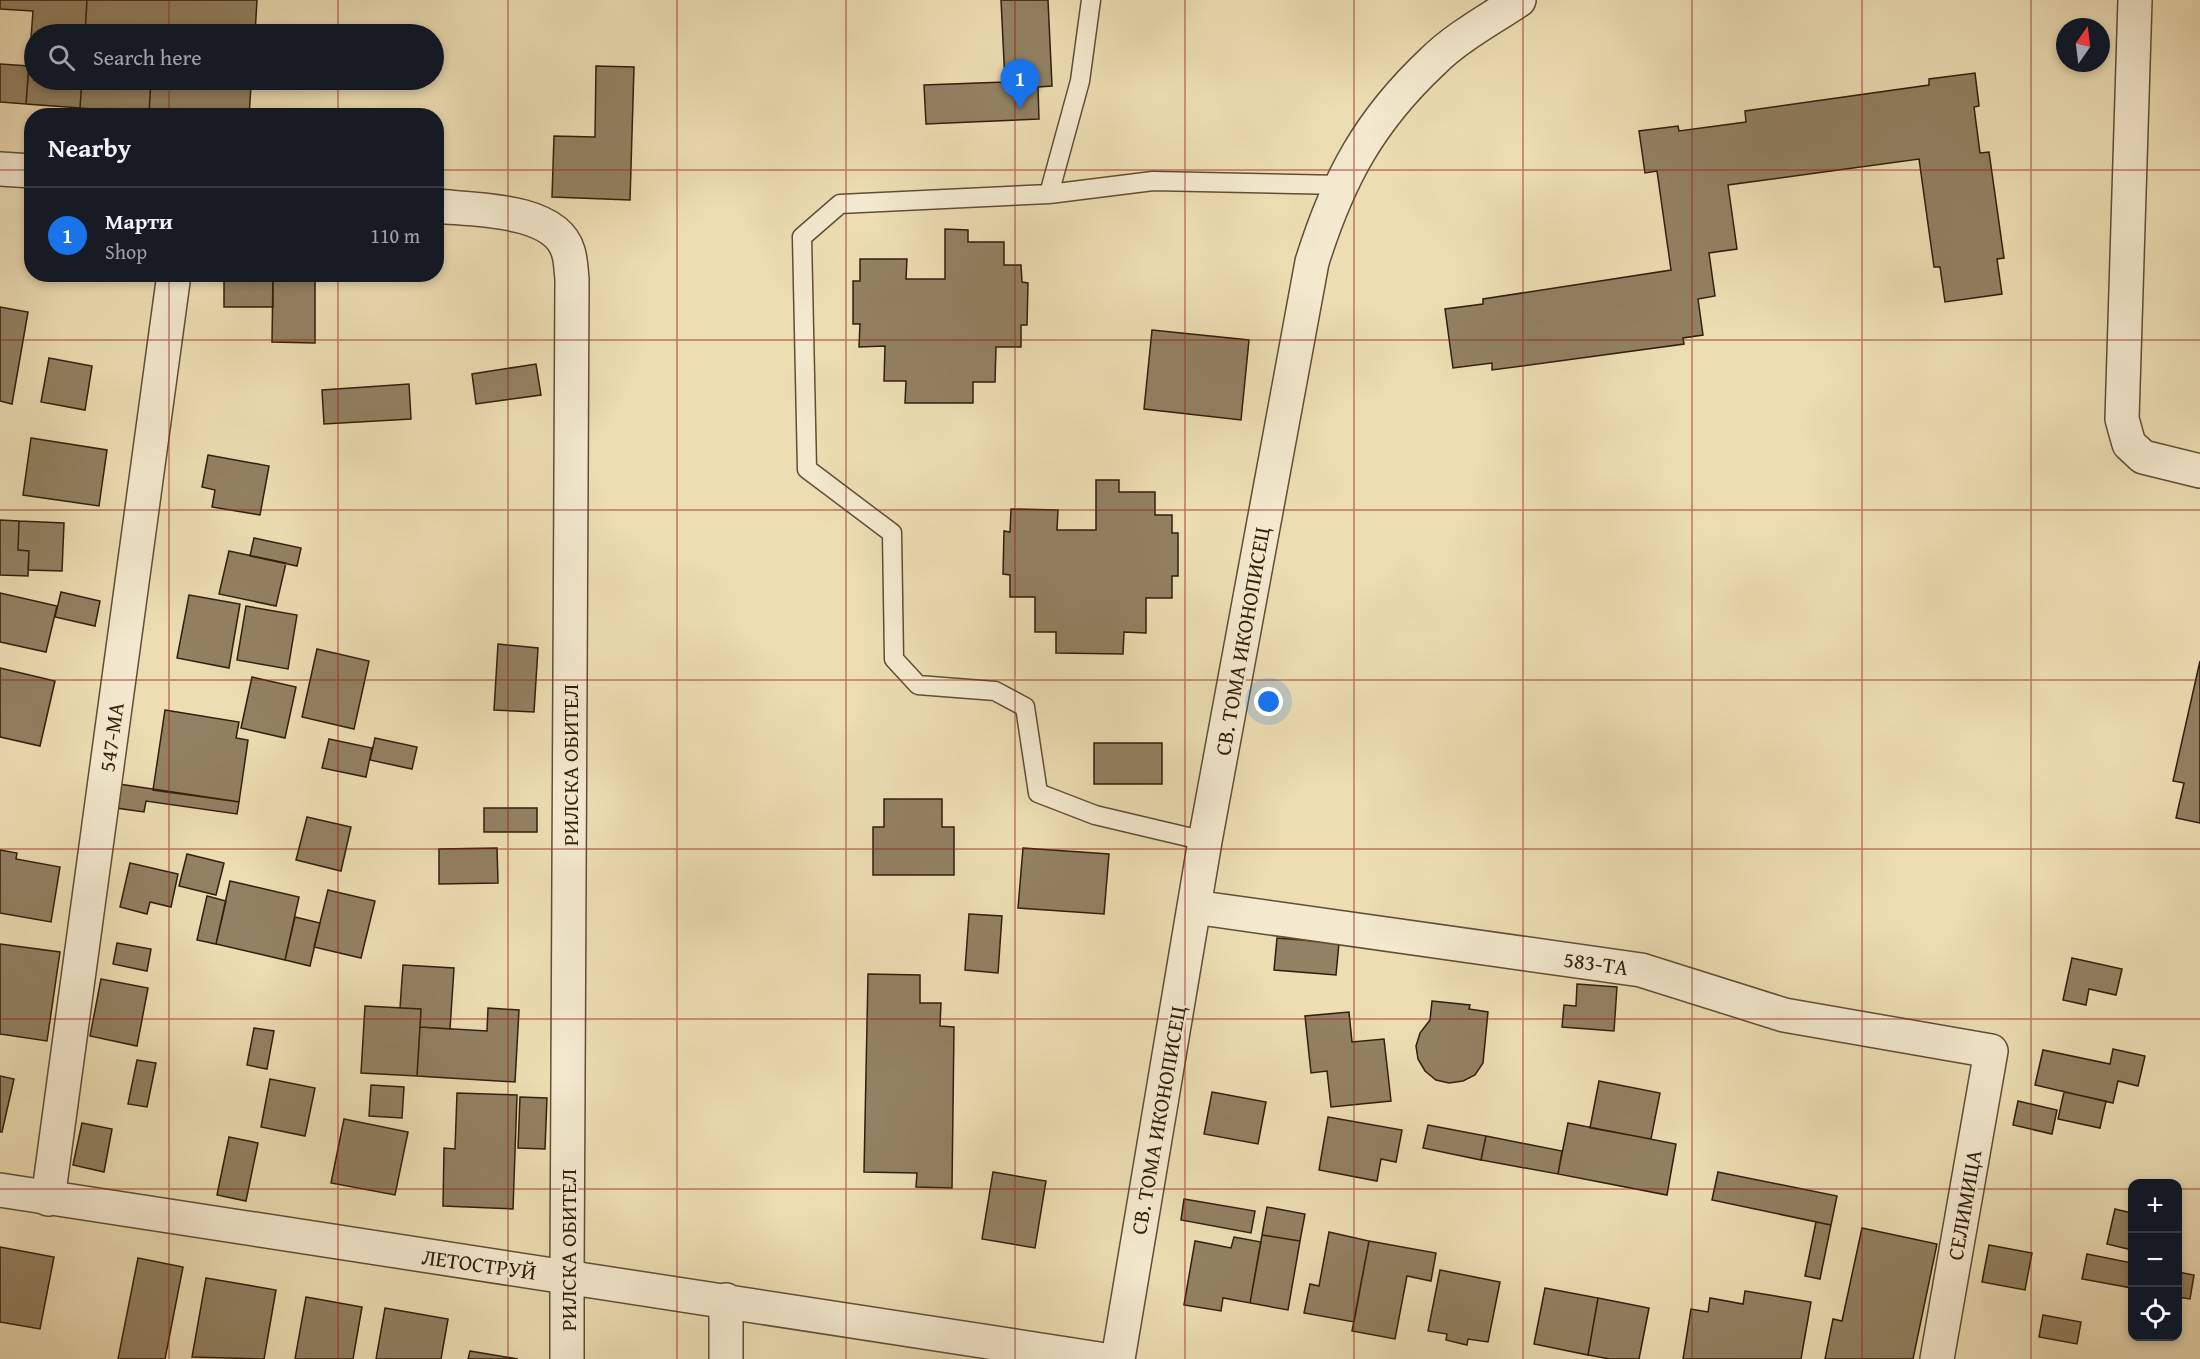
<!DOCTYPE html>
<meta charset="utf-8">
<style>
:root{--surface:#171b24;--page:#20242c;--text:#f1f3f6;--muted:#9ea1a6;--line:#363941;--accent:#1a73e8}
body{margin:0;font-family:"Gentium Book Plus",serif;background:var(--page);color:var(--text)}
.controls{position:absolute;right:18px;bottom:18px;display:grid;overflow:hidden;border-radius:12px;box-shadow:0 3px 9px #0003}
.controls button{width:54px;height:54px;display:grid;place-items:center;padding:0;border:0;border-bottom:2px solid var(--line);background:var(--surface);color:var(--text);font:30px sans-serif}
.compass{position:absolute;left:2056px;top:18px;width:54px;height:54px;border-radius:50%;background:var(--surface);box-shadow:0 3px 9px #0003;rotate:14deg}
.you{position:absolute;left:1269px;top:702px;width:21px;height:21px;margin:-15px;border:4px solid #fff;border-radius:50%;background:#1a73e8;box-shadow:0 0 0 9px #1a73e833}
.badge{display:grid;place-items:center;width:39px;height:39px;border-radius:50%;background:var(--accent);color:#fff;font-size:20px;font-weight:700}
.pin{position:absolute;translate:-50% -50px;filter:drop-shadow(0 2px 3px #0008)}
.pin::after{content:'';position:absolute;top:32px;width:21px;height:18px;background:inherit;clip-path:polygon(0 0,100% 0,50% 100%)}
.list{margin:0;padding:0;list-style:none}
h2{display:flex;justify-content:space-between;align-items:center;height:78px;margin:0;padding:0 24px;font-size:26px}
h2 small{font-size:20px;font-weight:400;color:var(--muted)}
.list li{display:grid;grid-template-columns:39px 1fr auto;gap:18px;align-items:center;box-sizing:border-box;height:96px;padding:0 24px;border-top:2px solid var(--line)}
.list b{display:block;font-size:22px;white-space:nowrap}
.list p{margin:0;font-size:20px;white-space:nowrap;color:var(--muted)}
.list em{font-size:20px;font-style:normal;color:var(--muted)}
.icon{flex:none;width:33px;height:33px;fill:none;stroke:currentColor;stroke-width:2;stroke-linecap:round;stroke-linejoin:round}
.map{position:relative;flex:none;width:2200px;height:1359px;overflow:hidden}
.search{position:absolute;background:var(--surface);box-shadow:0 3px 9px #0003;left:24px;top:24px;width:420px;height:66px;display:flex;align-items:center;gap:15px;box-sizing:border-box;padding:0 21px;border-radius:33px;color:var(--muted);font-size:22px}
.panel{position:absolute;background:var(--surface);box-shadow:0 3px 9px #0003;left:24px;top:108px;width:420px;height:174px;border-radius:24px}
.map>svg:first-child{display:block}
</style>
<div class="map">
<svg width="2200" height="1359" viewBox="0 0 2200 1359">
<rect width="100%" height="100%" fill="#ecddb3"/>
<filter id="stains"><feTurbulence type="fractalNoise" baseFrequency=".00333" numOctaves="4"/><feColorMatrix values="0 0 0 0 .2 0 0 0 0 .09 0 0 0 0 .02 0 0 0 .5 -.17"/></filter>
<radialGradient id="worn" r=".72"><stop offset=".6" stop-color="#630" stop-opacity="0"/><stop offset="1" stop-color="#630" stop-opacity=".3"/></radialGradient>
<!-- building -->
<path fill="#928162" stroke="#311e0b" stroke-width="1.5" d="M0,0H87L85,34H34V80H82L80,108L26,104L33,11L0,9Z
M87,0H257L255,34H85Z
M1001,0H1048L1052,86L1038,87L1039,119L926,124L924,85L1005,82Z
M0,64L29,66L26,104L0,102Z
M596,66L634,67L630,200L552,197L554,136L595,137Z
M1975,73L1979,106L1974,107L1980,153L1989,152L2004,258L1997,259L2002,294L1945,302L1940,267H1934L1919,159L1728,185L1737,249L1709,253L1715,296L1698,299L1703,335L1683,338L1684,344L1492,370V363L1453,368L1445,309L1483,304V299L1671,270L1657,171L1645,173L1639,131L1678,126L1679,131L1746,122L1745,111L1929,85V79Z
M82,80H151L149,113L80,108Z
M151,80L251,86L249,116L149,113Z
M169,80H251V86Z
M945,229L968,230V242H1004V265H1021L1022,282L1028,283L1027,325H1021V347H996L995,382H973V403H905L906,381H884L885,346L859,347L860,324H853V281H860V259H907L906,279H945Z
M224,274H273V307H224Z
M273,274H315V343L272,342Z
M0,307L28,312L12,404L0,401Z
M1152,330L1249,340L1241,420L1144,409Z
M49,358L92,366L85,410L41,402Z
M536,364L541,395L476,404L472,374Z
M409,384L411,419L324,424L322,390Z
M31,438L107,450L99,506L23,495Z
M208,455L269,466L260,515L212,507L215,490L202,487Z
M1096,480H1119V492H1155V515H1172V533H1178V576H1172V598H1146V633L1124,632L1123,654L1056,653V632H1035V597H1010V575L1003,574L1004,531L1010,532L1011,509L1058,510L1057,530H1096Z
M0,520L19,521L18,550L29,551L28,576L0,575Z
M19,521L64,523L62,571L28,570L29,551L18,550Z
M254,538L301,548L297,566L250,556Z
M229,551L286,563L276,606L219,594Z
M61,592L100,601L95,626L55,617Z
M0,593L57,606L46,652L0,642Z
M189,595L240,604L229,668L177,658Z
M246,606L297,615L288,669L237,660Z
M498,644L538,648L534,712L494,710Z
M317,649L369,661L354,729L302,717Z
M2200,661V823L2176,818L2184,783L2173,781Z
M0,668L55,681L40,746L0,737Z
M252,677L296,687L285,738L241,728Z
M165,710L239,722L236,738L248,740L239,802L153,790Z
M375,738L417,747L412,769L370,760Z
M329,739L372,748L366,777L322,768Z
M1094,743H1162V784H1094Z
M119,784L239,802L237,814L146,801L144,812L116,808Z
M884,799H942V827H954V875H873V827H884Z
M484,808H537V832H484Z
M307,817L351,827L341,871L296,860Z
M497,848L498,883L439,884V849Z
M1023,848L1109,854L1104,914L1018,908Z
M0,850L17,853L16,859L60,867L51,922L0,913Z
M187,854L224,863L216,895L179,886Z
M130,863L178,874L171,907L150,902L147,914L120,907Z
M230,881L299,897L285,960L216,944Z
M328,890L375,901L361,958L314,947Z
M207,896L226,901L216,944L197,940Z
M969,914L1002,916L998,973L965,970Z
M295,917L320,923L310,966L285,960Z
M1277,938L1339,943L1336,975L1274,970Z
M117,943L151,949L147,971L113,964Z
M0,944L60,952L47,1041L0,1034Z
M2072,958L2122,969L2116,995L2089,989L2086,1005L2063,1000Z
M403,965L454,968L450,1029L420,1027L421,1009L400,1008Z
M868,974L920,975V1003H941L940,1026L954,1027L952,1188L916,1187L917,1173L864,1172Z
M101,979L148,988L137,1046L90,1036Z
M1577,984L1617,987L1614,1031L1562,1027L1564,1005L1576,1006Z
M1432,1001L1470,1005L1469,1009L1488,1012L1483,1063L1475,1075L1463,1081L1449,1083L1436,1080L1425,1071L1418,1059L1416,1046L1420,1033L1430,1020Z
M365,1006L421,1009L417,1076L361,1073Z
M488,1008L519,1010L515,1082L417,1076L420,1027L487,1031Z
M1349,1012L1352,1042L1384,1039L1391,1101L1331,1107L1327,1071L1311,1073L1305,1016Z
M254,1028L274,1031L267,1069L247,1065Z
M2113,1049L2145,1056L2138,1086L2118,1081L2113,1103L2035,1085L2043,1050L2110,1064Z
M137,1060L156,1063L147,1107L128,1104Z
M0,1076L14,1079L2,1132H0Z
M270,1079L315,1088L305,1136L261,1127Z
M1599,1081L1660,1093L1651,1139L1590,1128Z
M371,1085L404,1087L402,1118L369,1116Z
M1212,1092L1266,1102L1258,1144L1204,1134Z
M2064,1092L2106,1101L2100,1128L2058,1119Z
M457,1093L517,1095L513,1209L443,1206L444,1148L455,1149Z
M520,1097L547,1098L545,1149L518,1148Z
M2018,1101L2057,1110L2052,1134L2013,1125Z
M1328,1117L1402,1130L1396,1162L1381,1159L1377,1181L1319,1170Z
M344,1119L408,1132L395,1195L331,1183Z
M82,1123L112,1129L104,1172L73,1165Z
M1568,1123L1676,1144L1667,1195L1558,1174Z
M1428,1125L1486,1136L1481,1160L1423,1148Z
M1486,1136L1562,1151L1558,1174L1481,1160Z
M229,1137L258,1143L246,1201L217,1195Z
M993,1172L1046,1181L1035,1248L982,1239Z
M1718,1172L1837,1196L1831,1225L1712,1200Z
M1184,1199L1255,1211L1251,1233L1181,1220Z
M1267,1207L1305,1214L1300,1241L1262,1235Z
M2115,1209L2132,1213V1250L2107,1244Z
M1816,1222L1831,1225L1820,1279L1805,1276Z
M1862,1228L1937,1244L1913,1359H1825L1833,1319L1842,1321Z
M1329,1232L1369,1241L1354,1322L1304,1313L1310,1284L1319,1286Z
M1262,1235L1300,1241L1288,1310L1250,1303Z
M1234,1237L1261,1242L1250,1303L1223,1298L1221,1311L1184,1305L1195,1241L1231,1248Z
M1369,1241L1436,1253L1431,1281L1407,1276L1395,1339L1352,1331Z
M1989,1245L2032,1253L2025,1290L1982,1282Z
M0,1247L54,1257L40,1329L0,1322Z
M2087,1254L2132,1263V1288L2082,1279Z
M138,1258L183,1267L165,1359H118Z
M1440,1270L1500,1282L1488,1342L1468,1339L1467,1345L1446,1340L1447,1334L1428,1331Z
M2178,1272L2194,1275L2190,1299L2178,1297Z
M206,1278L276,1290L264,1359L192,1357Z
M1545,1288L1598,1298L1588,1355L1534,1344Z
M1745,1291L1811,1302L1801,1359H1683L1691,1309L1708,1312L1710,1298L1743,1304Z
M306,1297L362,1307L353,1359H295Z
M1598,1298L1649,1308L1639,1359H1610L1588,1355Z
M385,1308L448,1319L441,1359H376Z
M2043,1315L2081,1322L2077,1344L2039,1337Z
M470,1351L518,1359H468Z"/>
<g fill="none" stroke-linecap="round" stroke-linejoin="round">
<!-- service casing -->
<g stroke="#604e35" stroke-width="21">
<path id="service" d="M1049,194L1080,81L1091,0
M1205,841L1095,815L1038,793L1025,707L995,691L918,685L894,659L892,533L807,469L802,237L840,204L1049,194L1153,181L1341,185"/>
</g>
<!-- minor casing -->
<g stroke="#604e35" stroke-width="36">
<path id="minor" d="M2135,0L2122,419L2129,444L2143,457L2200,471
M0,169L32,171
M436,206C473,210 555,208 568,251C571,260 571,270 572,279L567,1277
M1194,907L1641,970L1784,1015L1991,1051L1937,1359
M48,1199L174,274
M1118,1359L1205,841L1312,262C1338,179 1369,121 1433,61C1457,37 1491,19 1519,0"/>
</g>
<!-- tertiary casing -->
<g stroke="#604e35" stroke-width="36">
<path id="tertiary" d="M0,1190L1099,1359
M567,1359V1277
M726,1359V1300"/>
</g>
<!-- service -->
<use href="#service" stroke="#f3e9ce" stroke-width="18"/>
<!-- minor -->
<use href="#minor" stroke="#f3e9ce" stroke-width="33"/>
<!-- tertiary -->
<use href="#tertiary" stroke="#f3e9ce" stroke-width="33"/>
</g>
<!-- grid -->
<path fill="none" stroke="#8f2418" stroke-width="1.5" stroke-opacity="0.55" d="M169,0V34M338,0V34M508,0V1359M677,0V1359M846,0V1359M1015,0V1359M1185,0V1359M1354,0V1359M1523,0V1359M1692,0V1359M1862,0V1359M2031,0V1359M169,80V116M338,80V116M0,170H32M436,170H2200M169,274V1359M338,274V1359M0,340H2200M0,510H2200M0,680H2200M0,849H2200M0,1019H2200M0,1189H2132M2178,1189H2200"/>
<g text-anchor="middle" stroke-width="4.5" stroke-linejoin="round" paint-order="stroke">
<!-- street labels -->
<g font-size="22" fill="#311e0b" stroke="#f3e9ce">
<text transform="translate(1242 641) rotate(-80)" y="8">СВ. ТОМА ИКОНОПИСЕЦ</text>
<text transform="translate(111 737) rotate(-82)" y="8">547-МА</text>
<text transform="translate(570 765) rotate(-90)" y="8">РИЛСКА ОБИТЕЛ</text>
<text transform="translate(1596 963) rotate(8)" y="8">583-ТА</text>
<text transform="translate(1158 1120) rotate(-80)" y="8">СВ. ТОМА ИКОНОПИСЕЦ</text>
<text transform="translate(1964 1205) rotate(-80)" y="8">СЕЛИМИЦА</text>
<text transform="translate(568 1250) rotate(-90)" y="8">РИЛСКА ОБИТЕЛ</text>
<text transform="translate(479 1264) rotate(8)" y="8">ЛЕТОСТРУЙ</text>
</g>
</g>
<rect width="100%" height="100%" filter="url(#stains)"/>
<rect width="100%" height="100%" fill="url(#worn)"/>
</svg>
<div class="controls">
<button>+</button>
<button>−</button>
<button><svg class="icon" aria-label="locate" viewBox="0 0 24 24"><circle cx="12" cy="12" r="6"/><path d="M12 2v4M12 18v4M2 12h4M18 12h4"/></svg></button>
</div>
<svg class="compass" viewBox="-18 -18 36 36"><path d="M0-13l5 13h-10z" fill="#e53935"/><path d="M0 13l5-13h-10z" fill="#9ea1a6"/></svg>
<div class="you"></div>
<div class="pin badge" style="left:1020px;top:109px">1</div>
<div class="search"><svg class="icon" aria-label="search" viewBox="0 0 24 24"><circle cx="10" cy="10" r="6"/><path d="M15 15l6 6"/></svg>Search here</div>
<section class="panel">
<h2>Nearby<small></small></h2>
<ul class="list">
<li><span class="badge">1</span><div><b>Марти</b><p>Shop</p></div><em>110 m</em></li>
</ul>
</section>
</div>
